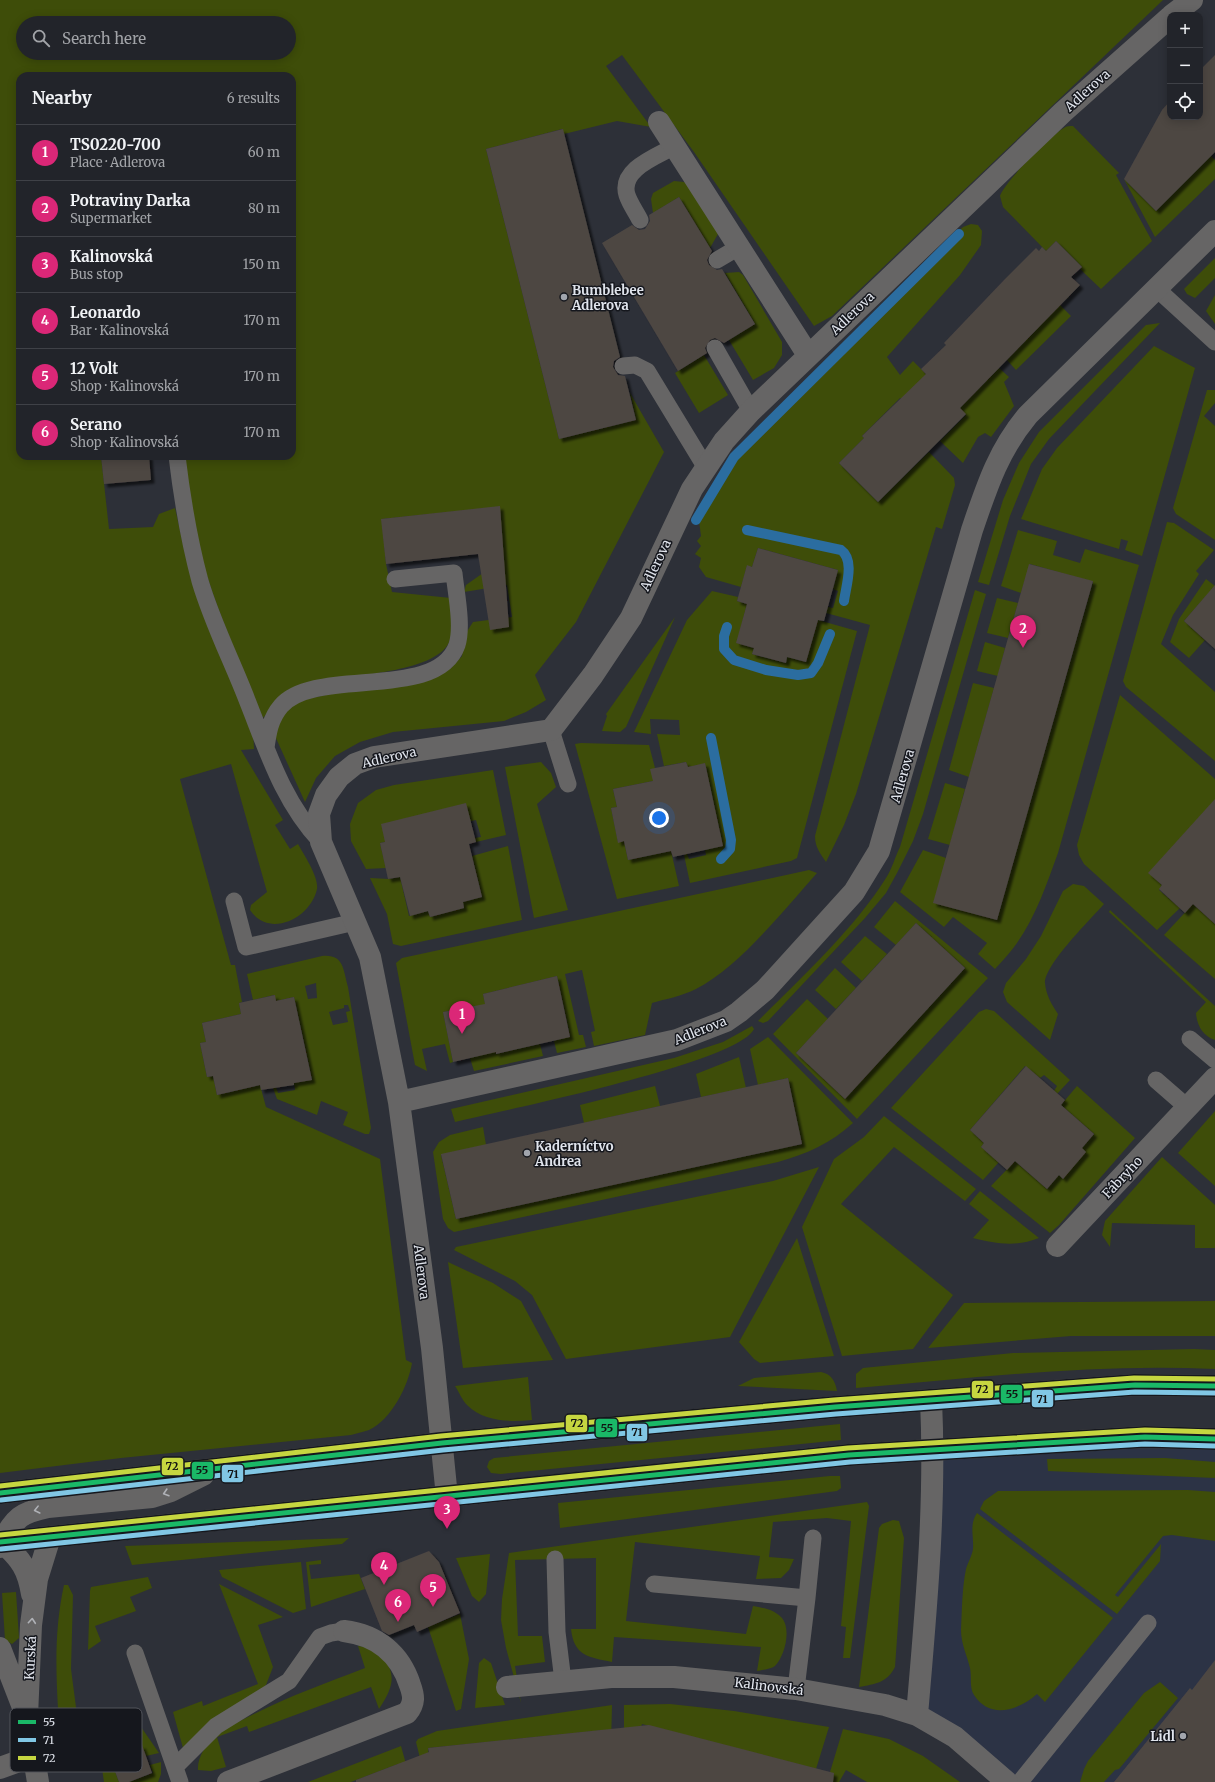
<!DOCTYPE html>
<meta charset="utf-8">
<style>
:root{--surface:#22242a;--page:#2e3036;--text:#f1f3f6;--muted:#a2a4a8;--line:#3f4147;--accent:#db2777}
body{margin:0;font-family:Merriweather,serif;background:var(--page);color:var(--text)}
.controls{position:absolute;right:12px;top:12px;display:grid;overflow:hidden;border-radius:8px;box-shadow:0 2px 10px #0003}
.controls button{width:36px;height:36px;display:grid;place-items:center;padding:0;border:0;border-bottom:1px solid var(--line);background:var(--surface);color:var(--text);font:20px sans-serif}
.you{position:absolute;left:659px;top:818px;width:14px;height:14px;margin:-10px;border:3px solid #fff;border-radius:50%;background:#1a73e8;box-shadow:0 0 0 6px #1a73e833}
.badge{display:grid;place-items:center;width:26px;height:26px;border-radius:50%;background:var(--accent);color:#fff;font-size:13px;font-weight:700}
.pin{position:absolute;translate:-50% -33px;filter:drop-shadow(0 1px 2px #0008)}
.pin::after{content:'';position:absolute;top:21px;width:14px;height:12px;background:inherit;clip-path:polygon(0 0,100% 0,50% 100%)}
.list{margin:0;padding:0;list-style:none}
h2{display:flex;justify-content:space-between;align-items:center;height:52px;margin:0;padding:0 16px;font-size:17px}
h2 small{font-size:13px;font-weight:400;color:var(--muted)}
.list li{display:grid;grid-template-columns:26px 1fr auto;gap:12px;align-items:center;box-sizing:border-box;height:56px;padding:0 16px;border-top:1px solid var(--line)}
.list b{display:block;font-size:15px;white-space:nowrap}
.list p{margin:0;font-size:13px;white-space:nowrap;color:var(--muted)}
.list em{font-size:13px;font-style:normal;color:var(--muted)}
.icon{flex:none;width:22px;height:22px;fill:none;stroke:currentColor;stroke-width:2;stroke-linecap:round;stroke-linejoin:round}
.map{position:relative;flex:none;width:1215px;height:1782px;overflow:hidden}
.search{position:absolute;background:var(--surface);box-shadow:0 2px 10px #0003;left:16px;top:16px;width:280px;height:44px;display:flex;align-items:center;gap:10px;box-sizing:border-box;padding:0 14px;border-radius:22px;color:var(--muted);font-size:15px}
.panel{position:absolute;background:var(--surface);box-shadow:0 2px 10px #0003;left:16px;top:72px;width:280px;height:388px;border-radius:12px}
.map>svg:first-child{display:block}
</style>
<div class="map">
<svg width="1215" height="1782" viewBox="0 0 1215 1782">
<defs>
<filter id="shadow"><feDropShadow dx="3.5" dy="3.5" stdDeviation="1" flood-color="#0009"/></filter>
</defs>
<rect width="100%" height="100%" fill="#2d3038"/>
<!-- built -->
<path fill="#2c3345" d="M1215,1439V1782H1007L917,1715L933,1449Z"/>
<!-- green -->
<path fill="#3e4d09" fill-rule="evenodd" d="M0,0H1163L832,316L814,326L694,152L622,55L606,66L651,127L617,121L564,134L562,129L486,149L559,439L636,420L630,393L664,452L576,622L535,675L546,700L526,712L504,721L393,732L360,742L335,756L316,778L305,802L275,736L282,712L298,701L451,668L462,656L464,636L473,622L512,617L507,585L464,592L466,585L500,561L499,507L382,519L386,564L392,592L451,598C452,610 455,628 450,640C439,672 356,674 327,681C316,683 288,694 279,700C273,704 268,713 263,718C241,664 216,610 200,553C192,521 189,488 185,456H292V76H20V456H101L109,529L153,527L159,514L175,508L185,553L253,730L254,749L241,750L283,820L275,825L290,849L298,844C304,855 319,877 317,889C311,918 269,939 250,910L251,905L267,892L231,764L180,779L231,965H235L242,1002L239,1003L241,1014L202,1023L206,1042L200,1043L207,1077L213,1076L217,1095L260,1085L266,1107L380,1159L406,1360L412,1363C408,1386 392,1419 369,1430C364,1432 357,1433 351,1435L121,1458L0,1473ZM23,23H289V53H23Z
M1073,126L1119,173L1116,175L1152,241L1101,289L1080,269L1082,267L1056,241L1046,251L1003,207L1000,196C1004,183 1050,135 1064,128C1066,126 1070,126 1073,126Z
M1211,156L1215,160V179L1155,237L1124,179L1156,211Z
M674,181L684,182L694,188L718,234L710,248L679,197L653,213L651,199L653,193Z
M971,224L978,225L982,231L981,245L960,275L887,357L900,375L913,361L927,375L903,400L900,398L862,436L864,438L839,463L878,502L929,452L954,478L955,485L942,529L936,527L856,794L844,825L826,862C820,853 815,847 815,836L870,625L826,613L828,607L833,608L838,591L833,589L838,570L758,548L752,567L747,566L741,587L706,577L699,567L701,558L695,554L701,546L697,541L701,536L699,521L694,518L733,456L963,227Z
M1215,258V278L1195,298L1187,294L1184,289Z
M739,272L743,275L782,342V355L774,368L753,380L729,340L755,324L725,273Z
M1215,295V324L1206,311Z
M1060,305L1071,316L1016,370L1007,360Z
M1160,323L1049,439L1031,464L1010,516L989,585L978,582L1003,500L1019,463L1039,432L1146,325Z
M1154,346L1195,368L1142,556L1125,550L1128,541L1121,539L1119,549L1021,519L1042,469L1057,448Z
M704,355L728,395L699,413L675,373Z
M999,368L1009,377L1004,382L1014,406L991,437L985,433L978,437L963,463L940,441L966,415L960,408Z
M1207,390H1215V403L1204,416L1215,426V540L1176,514L1173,508Z
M1167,522L1174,523L1214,550L1196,571L1199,574L1173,615L1161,644L1215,692V761L1126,687L1123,681Z
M1018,530L1057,541L1053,555L1080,563L1085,549L1139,565L1058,853C1047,883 1036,916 1017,943C1011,952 1003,960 995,969L978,954L987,943L953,917L944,927L900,892L923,850L946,858L939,904L997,920L1093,582L1030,564L1021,593L1001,586Z
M1206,579L1215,586L1184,621L1205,640L1189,658L1170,642L1179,619Z
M975,590L986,594L923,814L913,841L897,873L886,893L865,918L768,1021L763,1023L758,1021C801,978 854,929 886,878C892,869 895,857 900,847Z
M712,591L738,597L737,601L747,604L737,643L754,648L752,654L786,663L787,657L806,662L818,620L857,631L797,858L791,861L690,883L684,855L687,854L689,859L706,855L705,850L723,846L705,764L688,767L686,762L664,766L657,734L680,735L679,720L650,719L651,734L634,732L687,620Z
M997,598L1018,603L1008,638L987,633Z
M675,617L626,727L620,732L602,731L607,716L606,714Z
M985,642L1005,648L998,676L977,671Z
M973,683L994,688L969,777L949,770Z
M1120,695L1215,779V818L1149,873L1162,885L1159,890L1180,908L1157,930L1084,864L1079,855L1077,845Z
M581,743L649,745L655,768L653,781L613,789L617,807L611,808L618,842L624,841L628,860L671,851L679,886L617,899L575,744Z
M541,762L551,773L556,787L537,804L568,910L534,918L505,767Z
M493,770L506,835L476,842L475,838L481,837L476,820L380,843L386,868L366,869L351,841L350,824L358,803L376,790L394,785Z
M945,783L965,789L950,845L928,839Z
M508,846L522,920L401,946L393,944L387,914L370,878L389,879L400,877L409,916L428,911L430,917L464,908L463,902L482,897L472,856Z
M809,870L817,873C784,910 739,967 696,989C682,996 666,999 652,1003L645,1035L594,1046L591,1032L595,1031L582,970L565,974L579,1035H583L586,1047L557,1053L554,1041L570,1036L557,976L483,994L496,1054L540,1044L543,1056L474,1071L470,1058L482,1055L470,1007L443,1012L453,1062L450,1063L445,1044L422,1049L427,1071L415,1065L396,963L402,958Z
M1073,884L1084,886L1104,904C1091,919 1045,964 1045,983C1046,995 1052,1005 1058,1014L1050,1040L1007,1002L1003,992L1006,983L1026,959L1041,936L1063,891Z
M895,901L988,978L857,1119L773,1034L807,999L828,1019L796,1053L845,1099L965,968L916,923L896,945L874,927Z
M1193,904L1215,924V979L1164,935Z
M1110,910L1215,1006V1040C1203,1036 1197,1026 1196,1013L1206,1002L1109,912Z
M865,936L887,954L862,981L841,962Z
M322,956C344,954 343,969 348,987L371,1128L369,1134H365L343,1125L348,1112L321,1101L317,1115L277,1099L273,1088L276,1087L278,1093L295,1090L294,1083L312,1079L294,997L276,1001L274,995L253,1000L247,974ZM316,983L317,998L308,999L305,986ZM344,1005H348L350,1011L346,1012L348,1022L333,1025L329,1012L344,1008Z
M835,968L856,988L836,1009L815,990Z
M986,1009L994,1011L1070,1080L1057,1094L1054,1091L1057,1086L1044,1075L1040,1078L1025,1066L970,1130L984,1143L981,1147L999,1162L983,1180L891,1108L979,1012Z
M752,1026L754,1029C738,1063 500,1111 455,1122L451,1109L674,1058L723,1042Z
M768,1037L853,1123C831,1143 807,1154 778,1162L454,1232L448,1228L443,1219L433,1152L439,1142L450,1135L483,1127L486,1145L441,1155L456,1219L802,1144L788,1078L758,1085L750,1049Z
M739,1057L746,1088L701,1097L696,1074Z
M655,1086L660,1106L584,1123L580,1105Z
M1077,1086L1135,1138L1059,1225L1050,1233L991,1186L1015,1161L1047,1189L1059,1175L1063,1179L1082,1148L1094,1134L1061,1105Z
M1215,1111V1186L1178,1153Z
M884,1116L976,1189L965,1201L894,1147L841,1204L953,1295L913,1349L842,1356L802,1227L834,1159L864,1137Z
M1162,1157L1215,1205V1248H1195V1225L1112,1223L1110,1247L1102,1235L1105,1221Z
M819,1167L730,1337L566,1359L532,1295L515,1281L454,1250L456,1247L773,1181Z
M980,1191L1039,1238C1016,1247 997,1244 973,1238L989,1220L969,1204Z
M797,1238L834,1356L760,1363L754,1359L739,1342Z
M448,1262L493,1283L521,1301L553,1360L463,1368Z
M1215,1301V1336H1071L928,1348L964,1303Z
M1194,1349L1215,1350V1369C1095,1363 976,1378 856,1388V1374L863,1368L1013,1353Z
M821,1372C831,1374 835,1380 837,1391L738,1386L754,1378Z
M528,1377L532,1420C510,1422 484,1422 467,1405C462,1400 459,1392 455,1386Z
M840,1424L841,1440L501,1474L491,1473L487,1467L489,1461L494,1458Z
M1165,1458L1215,1462V1478L1048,1471L1047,1459Z
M830,1476H840L841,1488L837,1491L560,1528L558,1503Z
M1188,1490L1215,1492V1541L1172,1535L1163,1536L1115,1595L1118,1597L1161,1544L1160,1561L1117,1614L980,1509L984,1501L998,1491Z
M867,1502L869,1506L850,1658H843L846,1627L841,1626L851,1521L827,1518L773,1522L769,1557L794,1559L789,1570L781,1578L756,1579L760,1556L635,1542L626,1621L746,1634L753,1606C763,1608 773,1609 781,1617C792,1628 785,1656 775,1666C771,1669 762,1670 757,1671L761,1647L614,1637L612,1662C588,1657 574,1656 571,1629H596V1558L515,1560L518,1636H542L545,1662L515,1666L521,1703L506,1648L501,1620L502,1599L509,1553Z
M977,1513L1113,1618L1045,1702L1037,1694C1019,1710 990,1720 974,1695C969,1687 972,1677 970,1668C967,1655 961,1644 961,1630C962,1610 962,1588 966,1569C968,1562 972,1556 973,1549C974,1536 969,1525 977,1513Z
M893,1520L899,1521L904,1538L895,1667C887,1683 875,1684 859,1687L879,1528L882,1524Z
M349,1538L342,1544L132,1565L125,1546Z
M490,1554L486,1594L479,1602L472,1596L456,1558Z
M321,1560V1564L309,1565L311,1579L359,1574L365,1589L311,1607L306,1562Z
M301,1562L306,1609L293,1613L222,1577L219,1570Z
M148,1577L152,1588L130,1597L136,1611L95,1626L101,1641L88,1650L90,1591L91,1587Z
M219,1584L283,1617L258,1625L273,1667L266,1685L256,1695L183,1748L173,1712L202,1701L203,1706L258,1684Z
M64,1585H68L73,1595L71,1669L82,1753L61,1759C58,1699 51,1644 64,1585Z
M16,1592L19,1638L12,1644L5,1640L2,1593Z
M460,1614L469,1659L461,1709L456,1711L428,1627Z
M358,1646L375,1648C397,1671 396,1683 379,1709L371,1687L249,1732L247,1726L217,1737L226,1767L211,1771L198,1770C197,1758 206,1744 215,1736C225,1728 238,1722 250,1716C287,1697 326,1683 365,1668Z
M484,1658L491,1663L505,1705L475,1708L479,1663Z
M1160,1682L1178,1698L1119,1769L1115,1770L1104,1782H1080L1084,1769L1088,1761L1144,1693Z
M670,1704L734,1711L829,1727L812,1782H809L813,1768L642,1724L624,1782V1705Z
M612,1705L610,1782L605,1730L428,1748L431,1782H426L416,1742L418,1739L437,1731Z
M139,1724L159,1753L146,1756L142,1746L110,1758L119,1782H104L98,1741Z
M843,1729L889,1739L923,1756L960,1782H867L846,1770L839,1782H827Z
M401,1746L411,1782H405L398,1764L351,1782H308Z
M161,1762V1774L158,1782H129L153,1773L150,1765Z"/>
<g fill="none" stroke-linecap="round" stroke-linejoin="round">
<!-- stream -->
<path stroke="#2b6da0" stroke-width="10" d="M696,520L734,457L959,234
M747,530L841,550C855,560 846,586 844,601
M727,627L724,636V649L734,660L766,670L798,675L811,673L818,663L830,634
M711,738L731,840L730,849L721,859"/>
</g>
<!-- building -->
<path fill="#4d4643" filter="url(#shadow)" d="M1215,55V152L1156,211L1124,179L1162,110L1170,101V117H1200V70Z
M563,129L620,357L614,361L613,367L618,375L625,376L636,420L559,439L486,149Z
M679,197L712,251L707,260L709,265L717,270L722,269L755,324L724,343L715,338L710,340L705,348L707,353L678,371L602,243L632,225L639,230L645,229L650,221L649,215Z
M1056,241L1082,267L1071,277L1080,285L960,408L966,414L878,502L839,463L864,438L862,436L926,374L921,369L946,345L944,343L1005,279L1036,248L1039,251L1042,247L1046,251Z
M101,456H149L151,480L104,484Z
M500,506L509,627L490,630L478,554L386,564L381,519Z
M758,548L838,570L824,621L818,620L806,662L787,657L786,663L752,654L754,648L736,643L747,604L737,601L747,565L752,567Z
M1029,564L1093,581L997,920L933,903Z
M1215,585V649L1184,621Z
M686,762L688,767L705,763L723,846L673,857L671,851L628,860L624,841L618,843L611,808L617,807L613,789L653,781L650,769Z
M1215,799V924L1193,904L1185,913L1159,889L1162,885L1148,873Z
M466,803L476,842L469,844L482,897L463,902L464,908L430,917L428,911L410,916L400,877L388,879L380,843L385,842L381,824Z
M916,923L965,968L845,1099L796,1053Z
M557,976L570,1037L496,1054V1052L453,1062L443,1012L485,1004L483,994Z
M275,995L276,1001L294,997L312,1080L294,1083V1085L261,1090L260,1085L217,1095L213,1076L207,1077L200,1043L206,1042L202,1023L241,1014L239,1003Z
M1026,1066L1065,1100L1061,1105L1094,1134L1082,1148L1086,1152L1063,1179L1059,1175L1047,1189L1015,1161L1007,1170L981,1147L984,1143L970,1130Z
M788,1078L802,1144L456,1219L441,1154Z
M429,1551L439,1562L460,1613L417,1632L414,1625L389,1635L382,1631L361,1578Z
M1215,1660V1782H1114L1190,1688L1192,1690Z
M649,1725L834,1773L833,1782H356V1780L429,1752L428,1748Z
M142,1745L152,1773L129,1782H119L110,1758Z"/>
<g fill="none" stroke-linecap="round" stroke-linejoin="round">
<!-- service -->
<path stroke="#666565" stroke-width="17" d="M640,220C636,212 630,204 627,195C619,169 658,156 675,146
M717,260L739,247
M1157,289L1215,342
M715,348L751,411
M623,366L635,365L647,371L706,468
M177,456C182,498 189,540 200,581C212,622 232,661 247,700C267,750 283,802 321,842
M551,730L568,784
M266,748C268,733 270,719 281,706C315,666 437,702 457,645C463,626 456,593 454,573L395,579
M234,901L246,947L355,922
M1190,1039L1215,1060
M1156,1080L1187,1107
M555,1559L557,1632L563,1681
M654,1584L807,1598L796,1689
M807,1598L813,1538
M135,1653L180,1782
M175,1767L216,1726L289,1681L320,1637L331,1633L344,1631
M1020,1782L1148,1623"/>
<!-- minor -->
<path stroke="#666565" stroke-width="22" d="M1172,15L1192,0
M659,122L808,355
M399,1102L677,1040L726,1021L739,1012L765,990L854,892L879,851L972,530C987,486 998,451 1028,415L1215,231
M1057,1246L1215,1078
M447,1497L432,1348L399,1102L370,957L321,842L319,814L326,795L339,777L355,764L374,757L551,730L593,675L631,618L692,489L724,441L751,411L1063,112L1170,17
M0,1547L2,1542C21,1559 28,1569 32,1594
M0,1648L24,1710
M507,1687L611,1677H674L796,1689L885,1705L917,1715L955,1737L1007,1782
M917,1715C926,1610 936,1505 931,1400
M0,1768L33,1756
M38,1782L27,1716L31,1625L37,1579L50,1537
M228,1782L407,1713C415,1703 414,1696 410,1685C400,1654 377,1635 344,1631"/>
<!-- tertiary -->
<path stroke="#666565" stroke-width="22" d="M0,1493L442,1443L835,1407L1135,1385L1215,1386
M0,1542L849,1455L1145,1437L1215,1439
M2,1542C16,1517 20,1513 48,1507L152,1497L171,1491L203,1475"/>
<!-- bus-1 casing -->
<g stroke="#15171d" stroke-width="8">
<path id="bus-1" d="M0,1493L442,1443L835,1407L1135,1385L1215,1386
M0,1542L849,1455L1145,1437L1215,1439"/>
</g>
<!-- bus-2 casing -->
<g stroke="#15171d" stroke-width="8">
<path id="bus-2" d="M1,1500L443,1450L836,1414L1135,1392L1215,1393
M1,1549L850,1462L1145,1444L1215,1446"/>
</g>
<!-- bus-3 casing -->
<g stroke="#15171d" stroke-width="8">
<path id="bus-3" d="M0,1486L441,1436L834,1400L1134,1378L1215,1379
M0,1535L848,1448L1145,1430L1215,1432"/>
</g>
<!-- bus-1 -->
<use href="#bus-1" stroke="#1ab867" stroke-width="5"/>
<!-- bus-2 -->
<use href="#bus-2" stroke="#81c7e5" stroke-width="5"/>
<!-- bus-3 -->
<use href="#bus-3" stroke="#c6d640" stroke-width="5"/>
</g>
<!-- one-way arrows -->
<defs><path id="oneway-chevron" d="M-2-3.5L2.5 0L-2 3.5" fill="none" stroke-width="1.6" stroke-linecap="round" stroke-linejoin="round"/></defs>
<g stroke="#afb1b6">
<use href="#oneway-chevron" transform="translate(166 1493) rotate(163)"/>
<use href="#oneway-chevron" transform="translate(37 1510) rotate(166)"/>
<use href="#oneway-chevron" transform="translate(32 1621) rotate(-85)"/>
</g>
<!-- markers -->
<g fill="#a1a5ad" stroke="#15171d" stroke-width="1.5">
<circle cx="564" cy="297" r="4"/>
<circle cx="527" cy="1153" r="4"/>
<circle cx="1183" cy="1736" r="4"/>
</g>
<g text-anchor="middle" stroke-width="3" stroke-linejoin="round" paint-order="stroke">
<!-- street labels -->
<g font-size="13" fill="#e0e4ec" stroke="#15171d">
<text transform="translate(1087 90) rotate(-42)" y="5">Adlerova</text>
<text transform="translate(852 313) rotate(-44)" y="5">Adlerova</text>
<text transform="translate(655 565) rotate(-65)" y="5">Adlerova</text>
<text transform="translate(389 757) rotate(-13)" y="5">Adlerova</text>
<text transform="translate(902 776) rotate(-74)" y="5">Adlerova</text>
<text transform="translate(700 1030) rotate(-22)" y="5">Adlerova</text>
<text transform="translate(1122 1177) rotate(-47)" y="5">Fábryho</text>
<text transform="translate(422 1272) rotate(83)" y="5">Adlerova</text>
<text transform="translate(30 1658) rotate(-87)" y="5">Kurská</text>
<text transform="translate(769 1686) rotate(7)" y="5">Kalinovská</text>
</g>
<!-- poi labels -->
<g font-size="13" font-weight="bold" fill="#e0e4ec" stroke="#15171d" text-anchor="start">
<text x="572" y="295">Bumblebee<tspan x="572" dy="15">Adlerova</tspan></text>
<text x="535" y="1151">Kaderníctvo<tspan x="535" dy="15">Andrea</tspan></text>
<text x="1175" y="1741" text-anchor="end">Lidl</text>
</g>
</g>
<!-- legend -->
<rect x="10" y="1708" width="132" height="64" rx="6" fill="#15171d" stroke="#52545b" stroke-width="1"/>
<rect x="18" y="1720" width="18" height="4" fill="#1ab867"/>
<rect x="18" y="1738" width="18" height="4" fill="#81c7e5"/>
<rect x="18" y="1756" width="18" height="4" fill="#c6d640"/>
<g font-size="11" fill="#e0e4ec">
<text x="43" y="1726">55</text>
<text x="43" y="1744">71</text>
<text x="43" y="1762">72</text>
</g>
<g stroke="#15171d" stroke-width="1.5">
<rect x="971" y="1380" width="23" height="19" rx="4" fill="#c6d640"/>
<rect x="1000" y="1384" width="23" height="20" rx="4" fill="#1ab867"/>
<rect x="1031" y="1389" width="23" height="19" rx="4" fill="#81c7e5"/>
<rect x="565" y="1414" width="23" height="19" rx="4" fill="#c6d640"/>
<rect x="595" y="1418" width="23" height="20" rx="4" fill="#1ab867"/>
<rect x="626" y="1423" width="22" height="19" rx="4" fill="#81c7e5"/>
<rect x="161" y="1457" width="23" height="19" rx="4" fill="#c6d640"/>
<rect x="191" y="1461" width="23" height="19" rx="4" fill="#1ab867"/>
<rect x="221" y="1464" width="23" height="19" rx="4" fill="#81c7e5"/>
</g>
<g font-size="11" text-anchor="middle" font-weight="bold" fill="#111">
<text x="982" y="1393">72</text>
<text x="1012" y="1398">55</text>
<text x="1042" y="1403">71</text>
<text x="577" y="1427">72</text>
<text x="607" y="1432">55</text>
<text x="637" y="1436">71</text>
<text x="172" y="1470">72</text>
<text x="202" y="1474">55</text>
<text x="233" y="1478">71</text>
</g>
</svg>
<div class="controls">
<button>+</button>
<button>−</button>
<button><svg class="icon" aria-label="locate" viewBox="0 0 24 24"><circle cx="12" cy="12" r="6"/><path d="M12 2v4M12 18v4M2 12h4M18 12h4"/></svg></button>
</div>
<div class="you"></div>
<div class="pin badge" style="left:462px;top:1034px">1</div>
<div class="pin badge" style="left:1023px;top:648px">2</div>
<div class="pin badge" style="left:447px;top:1529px">3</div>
<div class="pin badge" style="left:384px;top:1585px">4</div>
<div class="pin badge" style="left:433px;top:1607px">5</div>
<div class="pin badge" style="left:398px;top:1622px">6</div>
<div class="search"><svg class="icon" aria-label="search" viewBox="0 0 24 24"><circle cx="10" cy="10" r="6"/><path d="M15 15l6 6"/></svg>Search here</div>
<section class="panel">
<h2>Nearby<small>6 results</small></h2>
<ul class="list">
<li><span class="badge">1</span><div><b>TS0220-700</b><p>Place · Adlerova</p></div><em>60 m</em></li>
<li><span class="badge">2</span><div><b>Potraviny Darka</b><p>Supermarket</p></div><em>80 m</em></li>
<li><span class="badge">3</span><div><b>Kalinovská</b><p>Bus stop</p></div><em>150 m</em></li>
<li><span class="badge">4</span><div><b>Leonardo</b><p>Bar · Kalinovská</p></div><em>170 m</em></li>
<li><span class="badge">5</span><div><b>12 Volt</b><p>Shop · Kalinovská</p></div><em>170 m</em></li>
<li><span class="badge">6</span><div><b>Serano</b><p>Shop · Kalinovská</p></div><em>170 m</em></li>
</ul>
</section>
</div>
